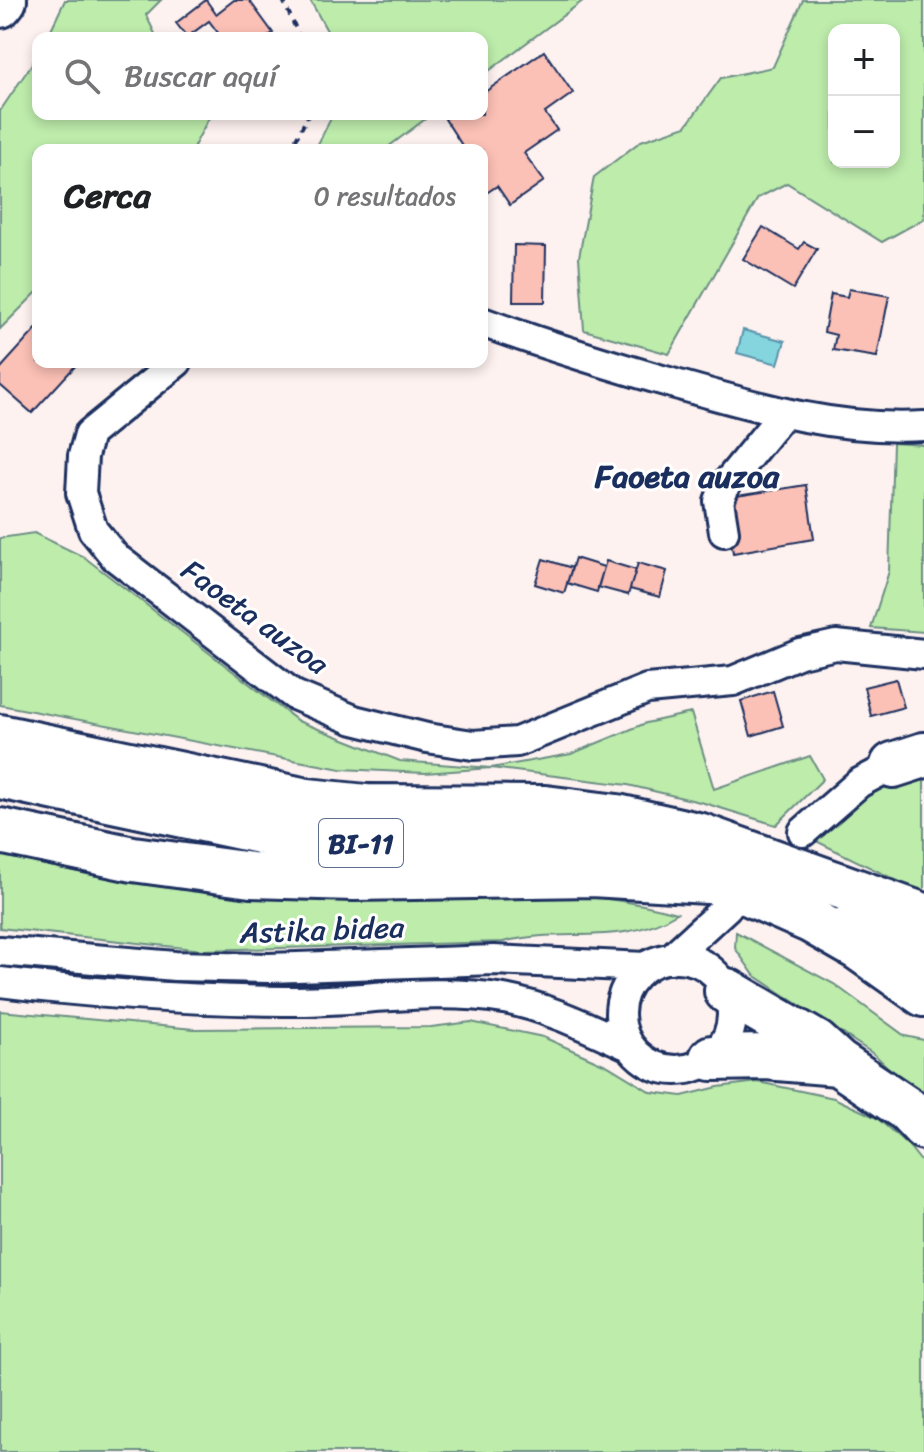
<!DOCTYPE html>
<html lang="es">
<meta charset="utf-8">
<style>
:root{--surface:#fff;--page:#f6f6f6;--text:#202124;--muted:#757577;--line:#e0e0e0}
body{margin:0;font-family:Sriracha,sans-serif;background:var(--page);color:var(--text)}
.controls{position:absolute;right:24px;top:24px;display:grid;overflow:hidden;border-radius:16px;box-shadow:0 4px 12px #0003}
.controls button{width:72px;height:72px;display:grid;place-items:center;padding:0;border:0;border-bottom:2px solid var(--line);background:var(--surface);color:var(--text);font:40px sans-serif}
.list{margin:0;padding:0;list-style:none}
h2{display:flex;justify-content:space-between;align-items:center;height:104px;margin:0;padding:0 32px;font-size:34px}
h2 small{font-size:26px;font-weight:400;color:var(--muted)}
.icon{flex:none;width:44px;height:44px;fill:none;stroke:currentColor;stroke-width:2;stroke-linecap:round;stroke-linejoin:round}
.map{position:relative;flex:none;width:924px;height:1452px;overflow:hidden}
.search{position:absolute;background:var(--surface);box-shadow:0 4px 12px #0003;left:32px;top:32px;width:456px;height:88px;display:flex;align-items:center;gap:20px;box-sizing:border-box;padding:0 28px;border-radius:16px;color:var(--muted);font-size:30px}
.panel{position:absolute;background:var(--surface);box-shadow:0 4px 12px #0003;left:32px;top:144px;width:456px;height:224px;border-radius:16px}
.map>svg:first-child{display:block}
</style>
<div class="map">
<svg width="924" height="1452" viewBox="0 0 924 1452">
<rect width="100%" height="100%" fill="#fef2f0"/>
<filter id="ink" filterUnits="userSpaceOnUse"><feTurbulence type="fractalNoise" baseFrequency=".0125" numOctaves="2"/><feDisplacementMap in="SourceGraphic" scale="16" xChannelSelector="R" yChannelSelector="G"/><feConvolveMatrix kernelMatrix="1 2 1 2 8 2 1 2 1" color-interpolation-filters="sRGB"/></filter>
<g filter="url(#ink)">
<!-- green -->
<path fill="#bdecab" stroke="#6c8e84" stroke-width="2" fill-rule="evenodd" d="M65,0H161L146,15L157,38H47Z
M310,0H584L482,76V38H331Z
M803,0H924V219L882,242L787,183L758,198L669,354L584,330L579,257L594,177L641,141L686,126L721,78L773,67ZM894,30V162H834V30Z
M38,55V114H211L192,150H38V291L0,329V111Z
M333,114H432L384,150H315Z
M893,443L924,445V632L871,628L889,571Z
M34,533L84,557L298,721L400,761L491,768L571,754L646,723L691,713L714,789L810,756L823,779L776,825L704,803L628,785L491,768L425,773L341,769L0,705V538Z
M916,778L924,779V894L816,841L867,792Z
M0,855C76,872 156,890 235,894C382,900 533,874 677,913C621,948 564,926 503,942L203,950L0,928Z
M736,932L834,984L905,1036L924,1040V1102L875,1055L754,975L735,948Z
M0,1011L194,1029L431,1027L471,1022L543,1037L608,1066L651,1092L682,1096L718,1087L758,1082L834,1098L877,1118L908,1145L924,1165V1452H0Z"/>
<!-- water -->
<path fill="#84d5de" stroke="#5a93ab" stroke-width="2" d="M743,330L785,341L778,364L737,353Z"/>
<!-- building -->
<path fill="#fbc0b6" stroke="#1b2f5e" stroke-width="2" d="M206,0L216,14L234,0H249L273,33L266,38H222L209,21L187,37L176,23Z
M544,51L573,93L545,113L557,130L524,153L544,181L510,205L497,186L482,196V150H465L445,119L453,114H482V94Z
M763,227L799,249L804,242L817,249L793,289L743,259Z
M514,245L546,246L545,302H513Z
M849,289L889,296L877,357L833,350L836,335L824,332L831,294L847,297Z
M38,327V362H79L32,413L0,385V369Z
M806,485L814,539L733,553L724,498Z
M575,558L604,567L597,592L567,583Z
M543,559L572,568L564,593L535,584Z
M606,561L636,570L628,595L598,587Z
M638,563L667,571L660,597L630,589Z
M896,679L904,707L871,716L864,687Z
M773,691L783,726L751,736L741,701Z"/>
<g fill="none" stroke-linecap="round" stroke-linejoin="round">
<!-- street casing -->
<g stroke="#1b2f5e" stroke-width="34">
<path id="street" d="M482,322C547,346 613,366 679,385C760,408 839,431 924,426
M177,362L89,434L83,456L81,493L93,530L115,557L294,695L354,720L427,738L473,745L517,742L647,689L733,681L800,653L836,645L924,654
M724,532L719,501L726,484L784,413
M803,832L859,783L893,765
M0,951L175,966L269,968L494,960L646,967
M620 1014a56 56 0 1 1 112 0a56 56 0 1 1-112 0Z
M670,959L727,907
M0,982C95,994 189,1000 285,1001C358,1002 431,987 504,999C547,1007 589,1028 629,1046"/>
</g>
<!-- primary casing -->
<g stroke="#1b2f5e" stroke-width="50">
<path id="primary" d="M0,737L307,801L366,807L545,808L617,817L701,836L924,916
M893,765L924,755
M0,776L264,832L320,841L519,846L660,864L724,882L812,921L859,948L924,994
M860,910L924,953
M727,991L816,1043L838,1063L908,1110L924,1127
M712,1058L766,1057L838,1063"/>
</g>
<!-- highway casing -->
<g stroke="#1b2f5e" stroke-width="50">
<path id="highway" d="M0,5L4,0
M0,831L133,859L251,875L354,878L592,874L724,882"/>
</g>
<!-- path -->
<path stroke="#1b2f5e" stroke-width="4" stroke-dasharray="6 6" stroke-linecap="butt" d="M283,0L300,38
M290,150L309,114"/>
<!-- street -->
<use href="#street" stroke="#fff" stroke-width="28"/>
<!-- primary -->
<use href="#primary" stroke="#fff" stroke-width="44"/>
<!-- highway -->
<use href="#highway" stroke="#fff" stroke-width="44"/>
</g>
</g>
<g text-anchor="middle" stroke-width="6" stroke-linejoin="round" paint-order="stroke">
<!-- shield labels -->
<rect fill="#fff" stroke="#5f6d8e" stroke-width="2" x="319" y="819" width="84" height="48" rx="6"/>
<g font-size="28" font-weight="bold" fill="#1b2f5e">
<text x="361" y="853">BI-11</text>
</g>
<!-- street labels -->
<g font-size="30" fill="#1b2f5e" stroke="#fff">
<text transform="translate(255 617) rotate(36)" y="10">Faoeta auzoa</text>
<text transform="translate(322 930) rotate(-2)" y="10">Astika bidea</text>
</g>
<!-- neighbourhood labels -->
<g font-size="32" font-weight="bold" fill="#1b2f5e" stroke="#fff">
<text x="687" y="487">Faoeta auzoa</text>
</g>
</g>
</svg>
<div class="controls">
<button>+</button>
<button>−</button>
</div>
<div class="search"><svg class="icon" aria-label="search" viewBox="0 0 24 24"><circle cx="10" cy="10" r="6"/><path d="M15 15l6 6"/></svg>Buscar aquí</div>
<section class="panel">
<h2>Cerca<small>0 resultados</small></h2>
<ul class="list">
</ul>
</section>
</div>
